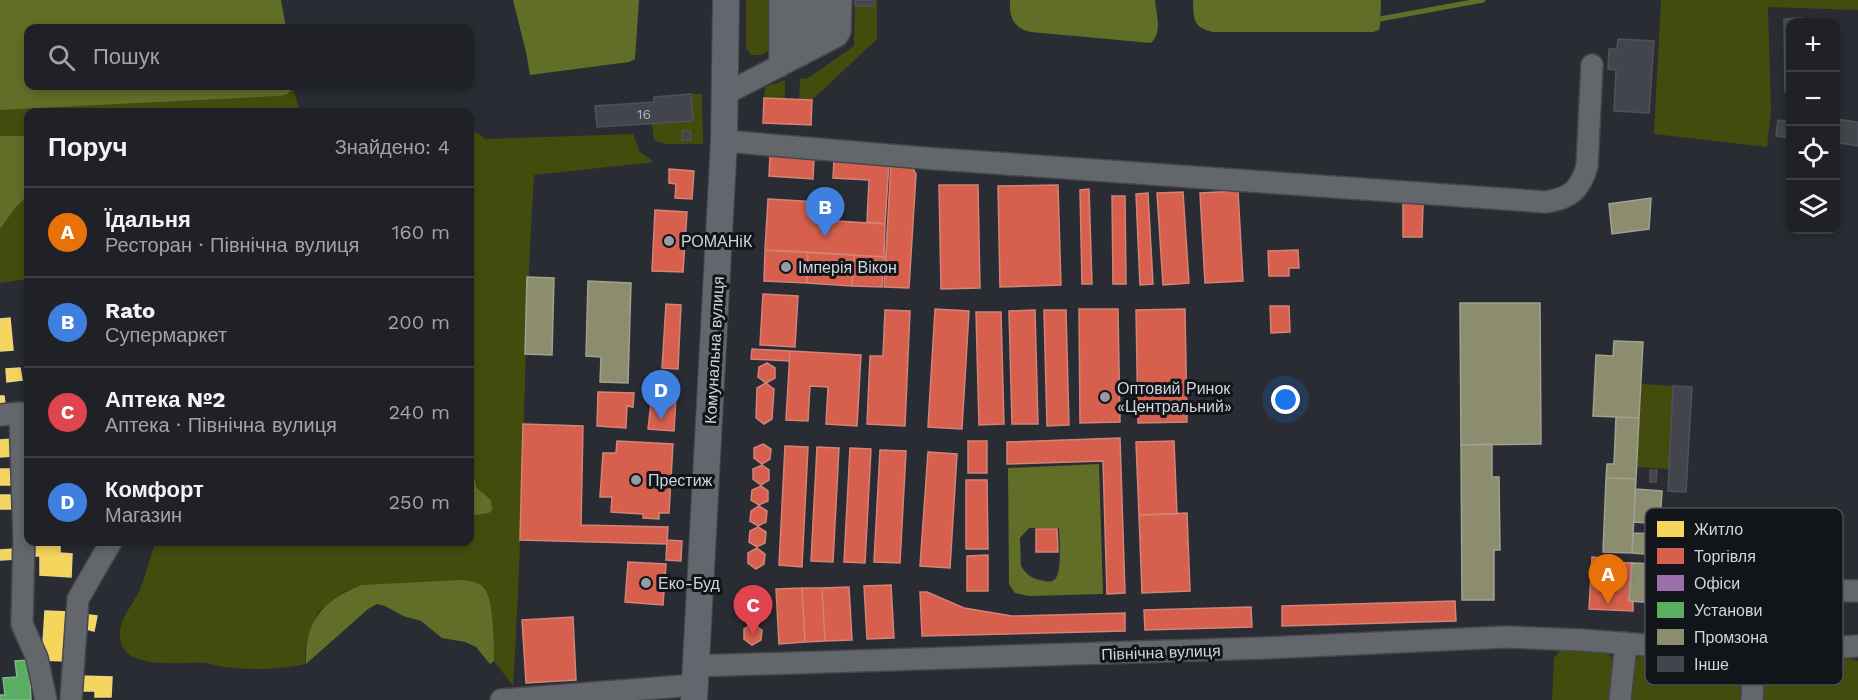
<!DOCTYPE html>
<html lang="uk">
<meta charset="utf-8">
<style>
:root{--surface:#1f2126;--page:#27292e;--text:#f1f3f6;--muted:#a1a3a7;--line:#3c3e43;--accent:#8c9099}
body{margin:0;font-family:"Work Sans",sans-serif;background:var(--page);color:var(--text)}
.controls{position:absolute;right:18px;top:18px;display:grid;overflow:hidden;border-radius:12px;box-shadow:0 3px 9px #0003}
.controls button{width:54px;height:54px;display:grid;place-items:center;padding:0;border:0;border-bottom:2px solid var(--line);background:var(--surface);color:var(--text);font:30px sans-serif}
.you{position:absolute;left:1286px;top:400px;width:21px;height:21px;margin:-15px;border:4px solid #fff;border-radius:50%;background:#1a73e8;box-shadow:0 0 0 9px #1a73e833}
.badge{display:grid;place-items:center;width:39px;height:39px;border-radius:50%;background:var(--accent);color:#fff;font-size:20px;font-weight:700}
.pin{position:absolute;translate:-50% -50px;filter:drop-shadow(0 2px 3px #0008)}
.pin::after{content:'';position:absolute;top:32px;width:21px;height:18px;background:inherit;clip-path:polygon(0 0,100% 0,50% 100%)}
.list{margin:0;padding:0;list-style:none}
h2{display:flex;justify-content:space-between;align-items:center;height:78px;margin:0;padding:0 24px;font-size:26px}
h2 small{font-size:20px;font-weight:400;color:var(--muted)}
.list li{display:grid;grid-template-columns:39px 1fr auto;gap:18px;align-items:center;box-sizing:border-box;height:90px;padding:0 24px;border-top:2px solid var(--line)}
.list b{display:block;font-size:22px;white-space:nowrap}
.list p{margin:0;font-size:20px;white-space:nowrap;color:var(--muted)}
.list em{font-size:20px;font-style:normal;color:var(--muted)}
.icon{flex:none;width:33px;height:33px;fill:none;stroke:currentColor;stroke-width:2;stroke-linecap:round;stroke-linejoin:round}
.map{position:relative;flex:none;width:1858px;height:700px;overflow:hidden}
.search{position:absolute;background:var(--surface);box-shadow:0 3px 9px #0003;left:24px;top:24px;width:450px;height:66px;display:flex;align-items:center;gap:15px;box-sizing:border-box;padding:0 21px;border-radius:12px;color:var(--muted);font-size:22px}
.panel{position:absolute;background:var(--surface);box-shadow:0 3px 9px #0003;left:24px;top:108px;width:450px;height:438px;border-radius:12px}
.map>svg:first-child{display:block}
</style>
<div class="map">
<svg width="1858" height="700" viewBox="0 0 1858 700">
<rect width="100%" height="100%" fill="#292c33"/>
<!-- green -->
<path fill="#434c0d" d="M746,0H773L770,49L762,55H751L746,48Z
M855,0H877V39L812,100L799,99L800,79L808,78L854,46Z
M1661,0H1858V10L1768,7L1771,111L1767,147L1654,134Z
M785,80V99L764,98L765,87Z
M293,89L299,108L339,112H28V136H0V110L281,96L288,94Z
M691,94H702L703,144H664L654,140L652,124L693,121Z
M476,132L485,139L633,134L640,152L654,162L534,175C523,345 524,516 513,686L494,661L489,598C485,588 480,584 469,581L361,585L346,591L318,612L305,652L306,664C280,670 250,670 224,667C218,666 212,664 206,663C184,661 125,672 120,639C118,620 133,605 140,589C147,573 149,557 156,542H416L432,543L470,542V516L489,513C496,491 484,501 477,488C465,466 478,439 470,419V133Z
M28,196V279L0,283V229L16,207Z
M1641,384L1673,386L1669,469L1637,467Z
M1560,651C1577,651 1603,645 1614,660L1613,700H1552L1554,658Z
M1639,657L1719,662C1742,670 1741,679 1740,700H1627L1635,658Z
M1849,659L1858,661V700H1758L1762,660Z"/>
<!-- water -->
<path fill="#616e28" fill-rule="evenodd" d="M0,0H281L286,28H28V86H295L288,94L281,96L0,110Z
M513,0H639L635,59L629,62L530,75L526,52Z
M1010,0H1155C1156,15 1163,32 1151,43L1031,32C1013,28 1009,17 1010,0Z
M1193,0H1381L1380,26L1379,30L1373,32H1213C1192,27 1194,19 1193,0Z
M0,136H28V196L16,207L0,229Z
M470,419L473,430L471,452L472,470L477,488L491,500L492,510L489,513L470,516Z
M1099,464L1103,594L1029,596L1015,593L1009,584L1008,468ZM1029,528H1059C1059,538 1063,574 1054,580C1050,583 1044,581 1040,580C1031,578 1026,574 1021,566L1020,538Z
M460,580C468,581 477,581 483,587C494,596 494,645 494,661L490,664L476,647L465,642L442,638L421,621L403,616L385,606L377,604L368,609L306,664C305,621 322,601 361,585Z"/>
<!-- homes -->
<path fill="#f6d55c" stroke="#ebd583" stroke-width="1.5" d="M10,318L13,350L0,351V319Z
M20,368L22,380L7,382L6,369Z
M0,396H4L5,405L0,406Z
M12,439L13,456L0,457V440Z
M0,469H13V485H0Z
M0,495H11L12,509H0Z
M33,544L60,545V553L72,554L71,577L40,575V556H32Z
M15,549L16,559L0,560V550Z
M45,611L68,612L65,661L42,660Z
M89,615L97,616L94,631L86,629Z
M79,676L112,677L111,697H95V691H79Z"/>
<!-- shops -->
<path fill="#d6604d" stroke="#d48378" stroke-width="1.5" d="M764,98L812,100L811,125L763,123Z
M770,156L814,159L813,179L769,176Z
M834,160L889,163L885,224L867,222L869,180L833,178Z
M891,163L911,165L916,174L909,288L884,287Z
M669,169L694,171L692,199L675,198L676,184L669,183Z
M939,185H978L980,288L941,289Z
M1058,185L1061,285L1000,287L998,186Z
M1089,189L1092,284H1082L1080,190Z
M1238,191L1243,281L1205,283L1200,193Z
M1183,192L1189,283L1163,285L1157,193Z
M1148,193L1153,284L1140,285L1136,194Z
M1112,196H1125L1126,284H1113Z
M768,199L819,202V220L885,224L884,257L765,250Z
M1403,203H1423L1422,237H1403Z
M655,210L687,212L683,272L652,271Z
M765,250L808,252L807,283L764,281Z
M1298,250L1299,268H1289V276H1269L1268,251Z
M808,252L854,255L852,286L807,283Z
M854,255L884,257L882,287L852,286Z
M763,294L798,296L795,347L760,345Z
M666,304L681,305L678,369L662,368Z
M1270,306H1289L1290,332L1271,333Z
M935,309L969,311L962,429L928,427Z
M1079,309H1118L1120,422L1080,423Z
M1185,309L1187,422L1138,423L1136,310Z
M885,310L910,311L905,426L867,424L870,356H883Z
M1035,310L1038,424H1012L1009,311Z
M1044,310H1066L1069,425L1047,426Z
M976,312H1001L1004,424L979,425Z
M752,349L790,351L789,361L751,359Z
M790,351L861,355L857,426L826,424L828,387L810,386L808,421L786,420Z
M767,363L775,368V378L766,383L758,377L759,367Z
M766,383L774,389L772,419L764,424L756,418L757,388Z
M598,392L634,393L633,407L627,406L626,428L597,426Z
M652,394L676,396L674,431L648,429Z
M523,424L583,426L581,525L668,527L667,544L520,540Z
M1120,438L1125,593L1107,594L1103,461L1007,464V442Z
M617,441L673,444L669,513H659V519L643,518V514L611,512L612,497H600L603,453H616Z
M968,441H987V473H968Z
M1174,441L1177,514L1139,515L1136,442Z
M763,444L771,449L770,459L762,464L754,458V448Z
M785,446L808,447L802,567L779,565Z
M817,447L839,448L833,562L811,561Z
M850,448L871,449L865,563L844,562Z
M880,450L906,451L900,563L874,562Z
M928,452L957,454L950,568L920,566Z
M762,465L769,470V480L761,485L753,479V469Z
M966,480H987L988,549H966Z
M761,486L768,491V501L759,505L751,500L752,490Z
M759,506L767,511L766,522L758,526L750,521L751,511Z
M1187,513L1190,591L1142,593L1139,515Z
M758,527L766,532L765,543L757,547L749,542L750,531Z
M1036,529H1057L1058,552H1036Z
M667,540L682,541L681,561L666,560Z
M757,548L765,554L764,564L756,569L748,563V553Z
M988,555V591H967V556Z
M1592,557L1603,558V562L1632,563L1629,601H1633V611L1589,609Z
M628,562L666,564L663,605L625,602Z
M891,585L894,638L867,639L864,586Z
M849,587L852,640L825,641L822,588Z
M802,588L805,642L779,644L776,589Z
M802,588H822L825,641L805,642Z
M920,592H927L964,608L1012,616L1125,613V631L922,636Z
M1455,601L1456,621L1282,626V606Z
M1251,607L1252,627L1145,630L1144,610Z
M573,617L576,680L526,683L522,620Z
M753,624L762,630L761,640L752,645L744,639V629Z"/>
<!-- offices -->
<path fill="#9970ab" stroke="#aa8eba" stroke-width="1.5" d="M756,588L765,594L763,618L753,623L747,618L748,594Z"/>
<!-- public -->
<path fill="#5aae61" stroke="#7eba86" stroke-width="1.5" d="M29,660L31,700H0V695H5L3,678L17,677L15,661Z"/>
<!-- industry -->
<path fill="#8c8c6e" stroke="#a1a28f" stroke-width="1.5" d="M1651,198L1649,229L1612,234L1609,204Z
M527,277L554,278L552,355L525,354Z
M588,281L631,283L628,383L600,382L601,357L586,356Z
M1460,303H1540L1541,444L1461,445Z
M1614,341L1643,342L1639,418L1593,416L1596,355L1613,356Z
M1616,417L1639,418L1636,479L1606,478L1607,464H1614Z
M1492,444V477H1499L1500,550H1494V600H1462L1461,445Z
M1606,478L1636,479L1632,553L1603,552Z
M1635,489L1662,491L1660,524L1634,522Z
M1633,533L1659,534L1658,555L1632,553Z
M1632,563L1657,564L1656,603L1629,601Z"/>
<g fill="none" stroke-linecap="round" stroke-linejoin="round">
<!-- stream -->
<path stroke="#616e28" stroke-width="5" d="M1380,19L1483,0"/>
</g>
<!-- building -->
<path fill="#42454b" stroke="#4f5258" stroke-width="1.5" d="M855,0H874V6H855Z
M1803,18V22H1790V92H1785L1784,19Z
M1618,39L1654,41L1649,113L1614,111L1616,70L1608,69L1609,49H1617Z
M691,94L693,121L597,127L595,106L654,102V97Z
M1836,119L1858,122V146L1840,143L1838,156L1836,155Z
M1778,120L1790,122V138L1776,136Z
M682,131H690L691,140H682Z
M1673,386L1692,387L1686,492L1668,491Z
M1650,470H1657L1656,482H1650Z"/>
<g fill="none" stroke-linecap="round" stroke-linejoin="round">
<!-- minor casing -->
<g stroke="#45474d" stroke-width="24">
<path id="minor" d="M780,0V66
M821,44L822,0
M801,55V0
M725,94L837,36L840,31L841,0
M724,141L924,158L1546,202C1571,198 1580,190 1587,166L1592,65
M0,415L20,413L24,537L22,624L37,658L46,700
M1710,649L1712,589L1858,591
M696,666L1264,648L1506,637L1581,640L1754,653L1858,646
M71,700L78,599L111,542
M501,700L695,685
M1620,700L1626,643
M1752,700L1754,653"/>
</g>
<!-- major casing -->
<g stroke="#45474d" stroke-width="28">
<path id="major" d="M694,700L724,141L726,0"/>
</g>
<!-- minor -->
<use href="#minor" stroke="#63666b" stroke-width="21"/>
<!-- major -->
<use href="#major" stroke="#62676e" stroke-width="26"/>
</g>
<!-- markers -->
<g fill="#969aa2" stroke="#111419" stroke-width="2">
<circle cx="669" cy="241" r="6"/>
<circle cx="786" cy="267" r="6"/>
<circle cx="1105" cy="397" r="6"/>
<circle cx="636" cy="480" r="6"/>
<circle cx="646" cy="583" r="6"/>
</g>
<g text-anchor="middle" stroke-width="6" stroke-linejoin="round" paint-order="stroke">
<!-- number labels -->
<g font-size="14" fill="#adb1b8">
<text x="644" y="119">16</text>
</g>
<!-- poi labels -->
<g font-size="16" fill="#d1d5dd" stroke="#111419" text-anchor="start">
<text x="681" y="247">РОМАНіК</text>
<text x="798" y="273">Імперія Вікон</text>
<text x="1117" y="394">Оптовий Ринок<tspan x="1117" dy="18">«Центральний»</tspan></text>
<text x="648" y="486">Престиж</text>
<text x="658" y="589">Еко-Буд</text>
</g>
<!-- street labels -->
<g font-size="16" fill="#d1d5dd" stroke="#111419">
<text transform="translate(714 350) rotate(-87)" y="6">Комунальна вулиця</text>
<text transform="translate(1161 652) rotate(-2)" y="6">Північна вулиця</text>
</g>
</g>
<!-- legend -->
<rect x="1645" y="508" width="198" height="177" rx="9" fill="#111419" stroke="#4b4e54" stroke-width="1.5"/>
<rect x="1657" y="521" width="27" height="16" fill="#f6d55c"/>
<rect x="1657" y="548" width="27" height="16" fill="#d6604d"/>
<rect x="1657" y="575" width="27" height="16" fill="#9970ab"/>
<rect x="1657" y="602" width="27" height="16" fill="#5aae61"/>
<rect x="1657" y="629" width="27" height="16" fill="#8c8c6e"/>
<rect x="1657" y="656" width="27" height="16" fill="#42454b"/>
<g font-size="16" fill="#d1d5dd">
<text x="1694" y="535">Житло</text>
<text x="1694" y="562">Торгівля</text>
<text x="1694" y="589">Офіси</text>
<text x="1694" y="616">Установи</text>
<text x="1694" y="643">Промзона</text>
<text x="1694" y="670">Інше</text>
</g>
</svg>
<div class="controls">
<button>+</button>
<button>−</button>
<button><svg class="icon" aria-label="locate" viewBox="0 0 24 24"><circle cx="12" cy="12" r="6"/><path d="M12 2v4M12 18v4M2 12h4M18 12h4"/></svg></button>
<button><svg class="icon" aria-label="layers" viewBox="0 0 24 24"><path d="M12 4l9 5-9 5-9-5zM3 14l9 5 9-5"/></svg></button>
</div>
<div class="you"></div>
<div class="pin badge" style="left:1608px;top:604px;background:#e8710a">A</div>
<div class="pin badge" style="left:825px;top:237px;background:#3f7fe0">B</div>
<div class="pin badge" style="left:753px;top:635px;background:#e0444e">C</div>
<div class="pin badge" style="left:661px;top:420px;background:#3f7fe0">D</div>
<div class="search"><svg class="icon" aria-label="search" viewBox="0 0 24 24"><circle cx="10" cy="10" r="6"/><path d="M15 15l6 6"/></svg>Пошук</div>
<section class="panel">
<h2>Поруч<small>Знайдено: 4</small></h2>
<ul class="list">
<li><span class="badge" style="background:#e8710a">A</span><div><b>Їдальня</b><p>Ресторан · Північна вулиця</p></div><em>160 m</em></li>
<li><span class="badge" style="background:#3f7fe0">B</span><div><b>Rato</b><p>Супермаркет</p></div><em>200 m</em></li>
<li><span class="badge" style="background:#e0444e">C</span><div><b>Аптека №2</b><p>Аптека · Північна вулиця</p></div><em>240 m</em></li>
<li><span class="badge" style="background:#3f7fe0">D</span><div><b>Комфорт</b><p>Магазин</p></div><em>250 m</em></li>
</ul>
</section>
</div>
